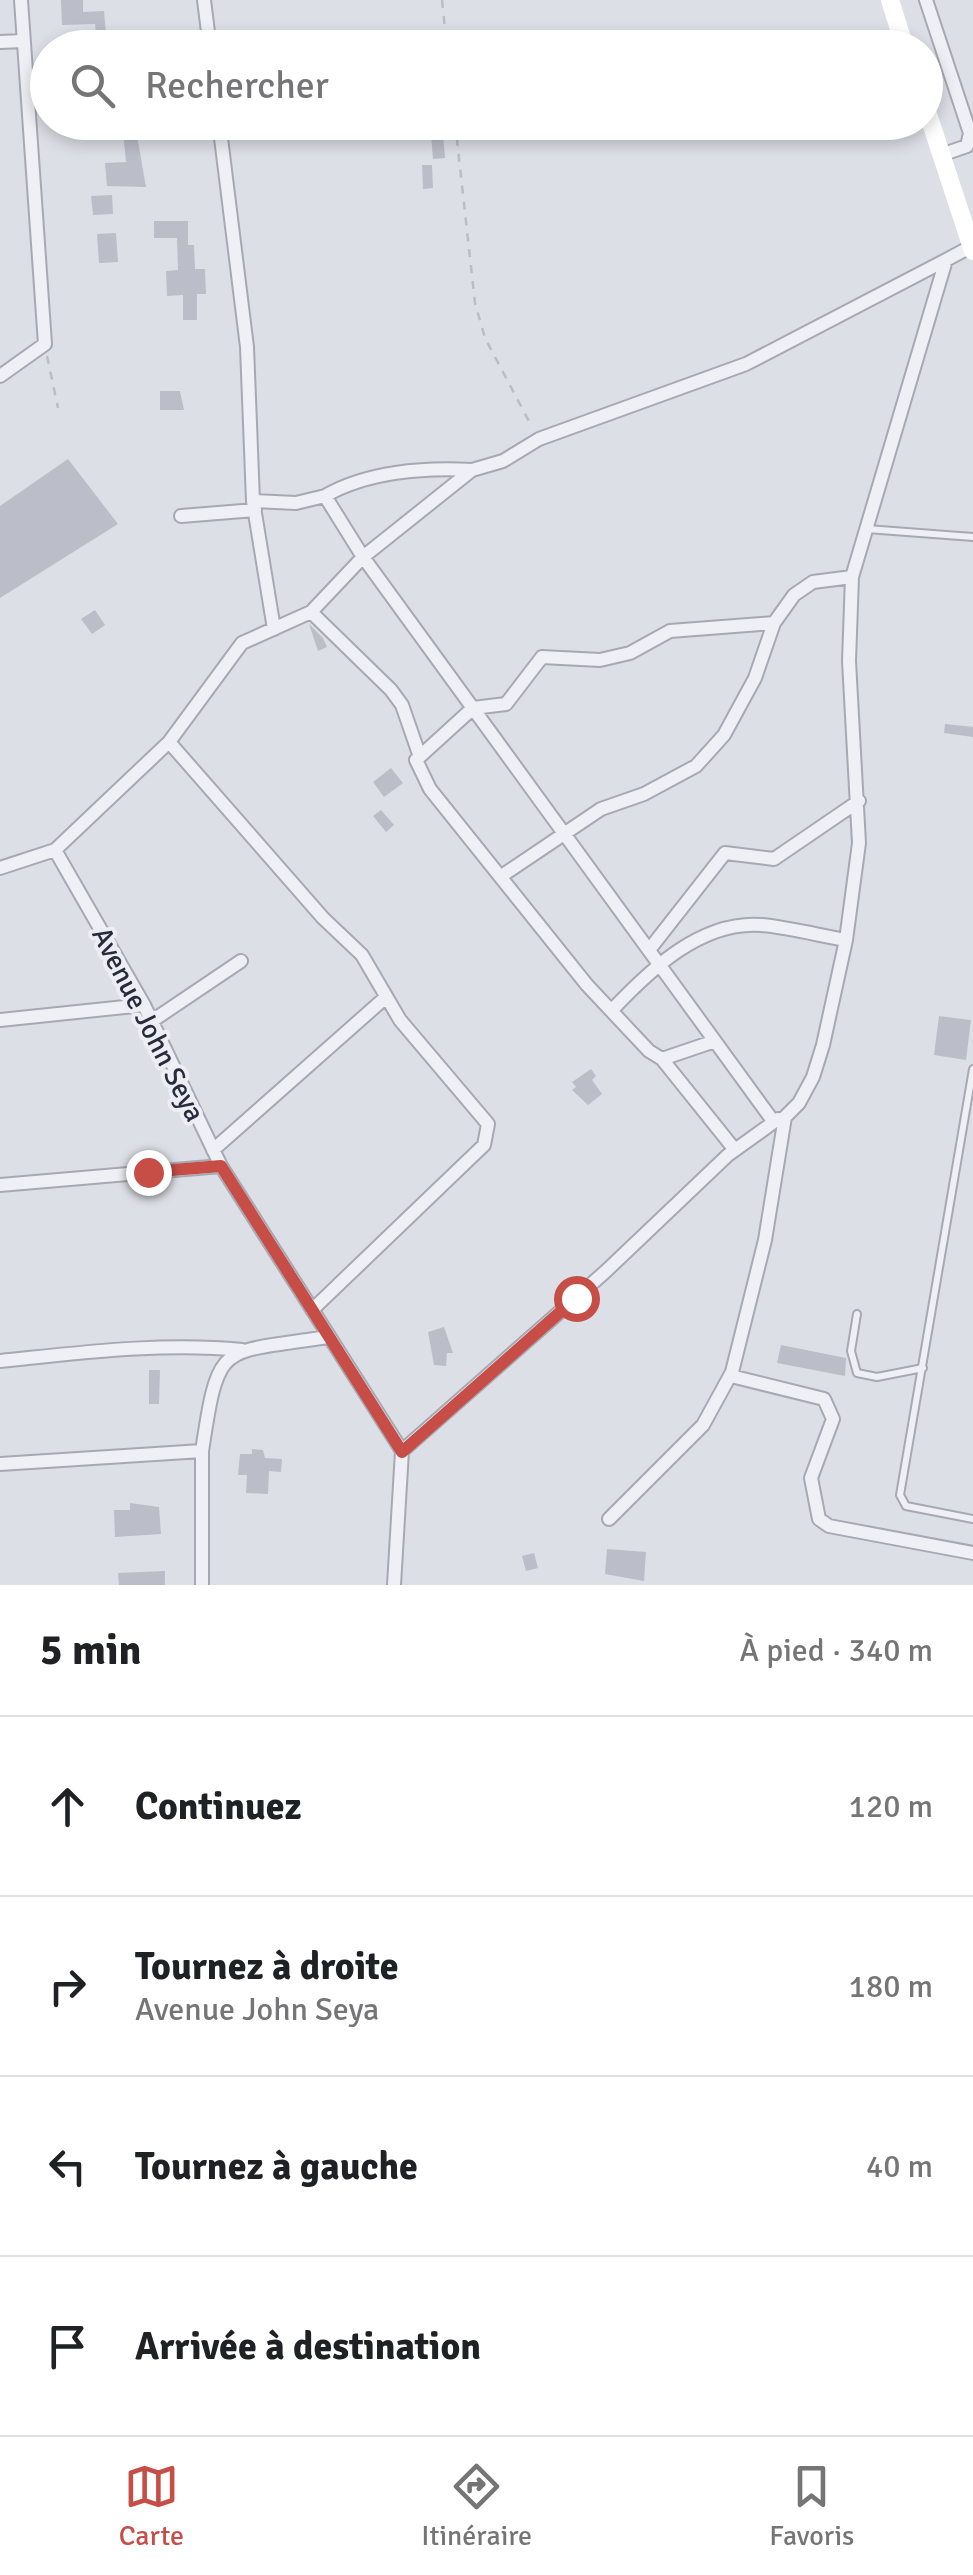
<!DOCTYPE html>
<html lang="fr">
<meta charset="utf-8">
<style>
:root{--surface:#fff;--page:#f6f6f6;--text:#202124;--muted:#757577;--line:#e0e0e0;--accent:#c64e47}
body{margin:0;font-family:Signika,sans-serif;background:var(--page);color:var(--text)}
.stop{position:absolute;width:30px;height:30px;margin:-22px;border:8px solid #c64e47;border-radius:50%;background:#fff}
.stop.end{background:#c64e47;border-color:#fff;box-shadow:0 2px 10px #0008}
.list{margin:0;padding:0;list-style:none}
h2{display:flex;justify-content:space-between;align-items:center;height:130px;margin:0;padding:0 40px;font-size:42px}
h2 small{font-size:32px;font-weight:400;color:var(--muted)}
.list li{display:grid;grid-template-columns:65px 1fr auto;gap:30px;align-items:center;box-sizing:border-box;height:180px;padding:0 40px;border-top:2px solid var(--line)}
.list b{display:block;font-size:38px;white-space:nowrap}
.list p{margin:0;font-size:32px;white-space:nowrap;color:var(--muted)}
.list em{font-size:32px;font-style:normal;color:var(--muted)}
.icon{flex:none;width:55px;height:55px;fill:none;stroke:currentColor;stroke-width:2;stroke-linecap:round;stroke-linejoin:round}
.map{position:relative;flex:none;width:973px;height:1585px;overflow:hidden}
.search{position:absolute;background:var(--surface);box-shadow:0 5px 15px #0003;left:30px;right:30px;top:30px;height:110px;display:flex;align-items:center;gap:25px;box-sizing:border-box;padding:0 35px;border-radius:55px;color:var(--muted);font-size:38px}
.sheet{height:850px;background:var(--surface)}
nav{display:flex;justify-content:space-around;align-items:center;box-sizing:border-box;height:140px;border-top:2px solid var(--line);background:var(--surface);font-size:28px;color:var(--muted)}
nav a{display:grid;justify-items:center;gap:5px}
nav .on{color:var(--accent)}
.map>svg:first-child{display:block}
</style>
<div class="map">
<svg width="973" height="1585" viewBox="0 0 973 1585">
<rect width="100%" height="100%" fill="#dddfe6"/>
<!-- building -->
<path fill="#bbbdc9" d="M61,0H83V12L104,11L106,33L96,34L95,24L62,25Z
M136,130L146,187L107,186L105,163L126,162L123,132Z
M443,134L445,158L433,159L431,135Z
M422,165H432L433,188L423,189Z
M112,195L113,214L93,215L91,196Z
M154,221H188V245H194L195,269H205L206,294H197V320H183V295L167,296L166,271L178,270L177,238H154Z
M116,233L118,262L99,263L97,234Z
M160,391H180L184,410H160Z
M68,459L118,524L0,598V506Z
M95,610L105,625L92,634L81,619Z
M309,624L323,638L327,647L318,651Z
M945,724L973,727V737L944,733Z
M391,768L403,783L384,797L373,782Z
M381,810L394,825L386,832L373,816Z
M939,1016L971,1020L966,1060L934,1055Z
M591,1069L596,1076L592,1080L602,1094L588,1105L572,1090L576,1087L572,1082Z
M444,1327L453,1353H447L446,1366L434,1365L428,1332Z
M781,1345L846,1358L845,1376L777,1363Z
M149,1370H160L159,1404H149Z
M252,1449L263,1450L265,1458L282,1459L281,1472L269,1471L268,1494L246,1493L247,1475H238L240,1454H252Z
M130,1503L159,1507L161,1534L115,1537L114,1510H130Z
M607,1549L646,1552L644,1581L605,1574Z
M534,1553L538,1568L526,1571L522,1556Z
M165,1571V1585H119L118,1573Z"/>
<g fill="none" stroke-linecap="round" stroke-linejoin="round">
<!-- lane casing -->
<g stroke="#a6a9b3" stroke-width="10">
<path id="lane" d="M867,529L973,537
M973,1069L900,1495L906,1506L973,1519
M857,1314L851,1351L857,1373L877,1377L923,1368"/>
</g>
<!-- street casing -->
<g stroke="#a6a9b3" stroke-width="16">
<path id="street" d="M204,0L210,48
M926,0L970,133L967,146L941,155
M0,42L23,41
M219,122L247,347L253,501L274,629
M972,246L946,260L852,577L849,661L859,843L846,940L823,1045L813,1077L799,1103L785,1117L765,1240L732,1372L735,1377L824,1399L833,1419L811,1478L819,1519L829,1526L973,1553
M0,376L45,344L21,0
M325,496C366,472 424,467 472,470
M253,501L296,503L325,496L363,557L773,1121
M181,516L255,510
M311,612L391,690L402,705L419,754
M169,742L323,918L362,955L400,1020L488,1124L484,1145L312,1310
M55,850L144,1005L221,1166L402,1451
M0,868L55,850L169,742L242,643L311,612L363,557L472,470L503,461L539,439L746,364L946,260
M503,875L601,809L644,794L696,766L724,735L755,678L774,623L794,595L813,582L852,577
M649,950L725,853L774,859L859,801
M612,1010C650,970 701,920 762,925C790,928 818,935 846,940
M0,1020L144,1005
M152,1021L241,961
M715,1041L662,1059L649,1051L587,985L430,789L416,760L473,708L506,704L542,657L600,660L630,653L670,631L774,623
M662,1059L735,1150
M213,1150L386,997
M0,1185L221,1166
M0,1361C79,1353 163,1342 242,1350
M202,1451V1585
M402,1451L605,1272L728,1155L778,1119
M0,1464L202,1451C219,1339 219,1354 328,1337
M609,1519L703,1425L732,1372
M394,1585L402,1451"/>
</g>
<!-- path -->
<path stroke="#bbbdc5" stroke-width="2.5" stroke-dasharray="8 8" stroke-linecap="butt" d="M442,0L447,48
M455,122L475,303L485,338L532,427
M47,356L58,408"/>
<!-- lane -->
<use href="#lane" stroke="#eff0f5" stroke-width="6"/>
<!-- street -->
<use href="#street" stroke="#eff0f5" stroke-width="12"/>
<!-- secondary -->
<path stroke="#fff" stroke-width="18" d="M890,0L905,48
M926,108L973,251"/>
</g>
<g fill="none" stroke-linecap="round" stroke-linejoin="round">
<!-- route -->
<path stroke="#c64e47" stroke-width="12" d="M148,1172L221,1166L402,1452L576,1298"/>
</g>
<g text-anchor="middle" stroke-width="8" stroke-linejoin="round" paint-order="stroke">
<!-- street labels -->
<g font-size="28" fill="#272b3c" stroke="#eceef4">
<text transform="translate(149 1024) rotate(63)" y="10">Avenue John Seya</text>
</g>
</g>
</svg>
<div class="stop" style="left:576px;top:1298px"></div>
<div class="stop end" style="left:148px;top:1172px"></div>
<div class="search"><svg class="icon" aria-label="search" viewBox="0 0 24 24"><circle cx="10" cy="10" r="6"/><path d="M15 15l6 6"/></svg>Rechercher</div>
</div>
<section class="sheet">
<h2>5 min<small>À pied · 340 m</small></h2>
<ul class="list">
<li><svg class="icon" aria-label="ahead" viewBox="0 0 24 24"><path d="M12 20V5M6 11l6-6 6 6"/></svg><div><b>Continuez</b></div><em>120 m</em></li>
<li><svg class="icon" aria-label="right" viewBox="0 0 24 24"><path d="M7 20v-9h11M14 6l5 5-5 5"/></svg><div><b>Tournez à droite</b><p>Avenue John Seya</p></div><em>180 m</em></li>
<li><svg class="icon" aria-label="left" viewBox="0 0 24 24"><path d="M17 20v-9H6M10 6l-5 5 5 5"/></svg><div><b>Tournez à gauche</b></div><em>40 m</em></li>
<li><svg class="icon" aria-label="arrive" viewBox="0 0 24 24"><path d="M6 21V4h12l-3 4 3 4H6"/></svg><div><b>Arrivée à destination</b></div></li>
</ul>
</section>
<nav>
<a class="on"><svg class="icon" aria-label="map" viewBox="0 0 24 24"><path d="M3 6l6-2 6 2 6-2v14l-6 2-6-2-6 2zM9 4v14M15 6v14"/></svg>Carte</a>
<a><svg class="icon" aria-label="directions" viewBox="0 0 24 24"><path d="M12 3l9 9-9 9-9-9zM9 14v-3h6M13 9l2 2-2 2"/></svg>Itinéraire</a>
<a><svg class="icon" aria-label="saved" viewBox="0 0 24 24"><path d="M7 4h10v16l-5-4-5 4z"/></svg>Favoris</a>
</nav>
